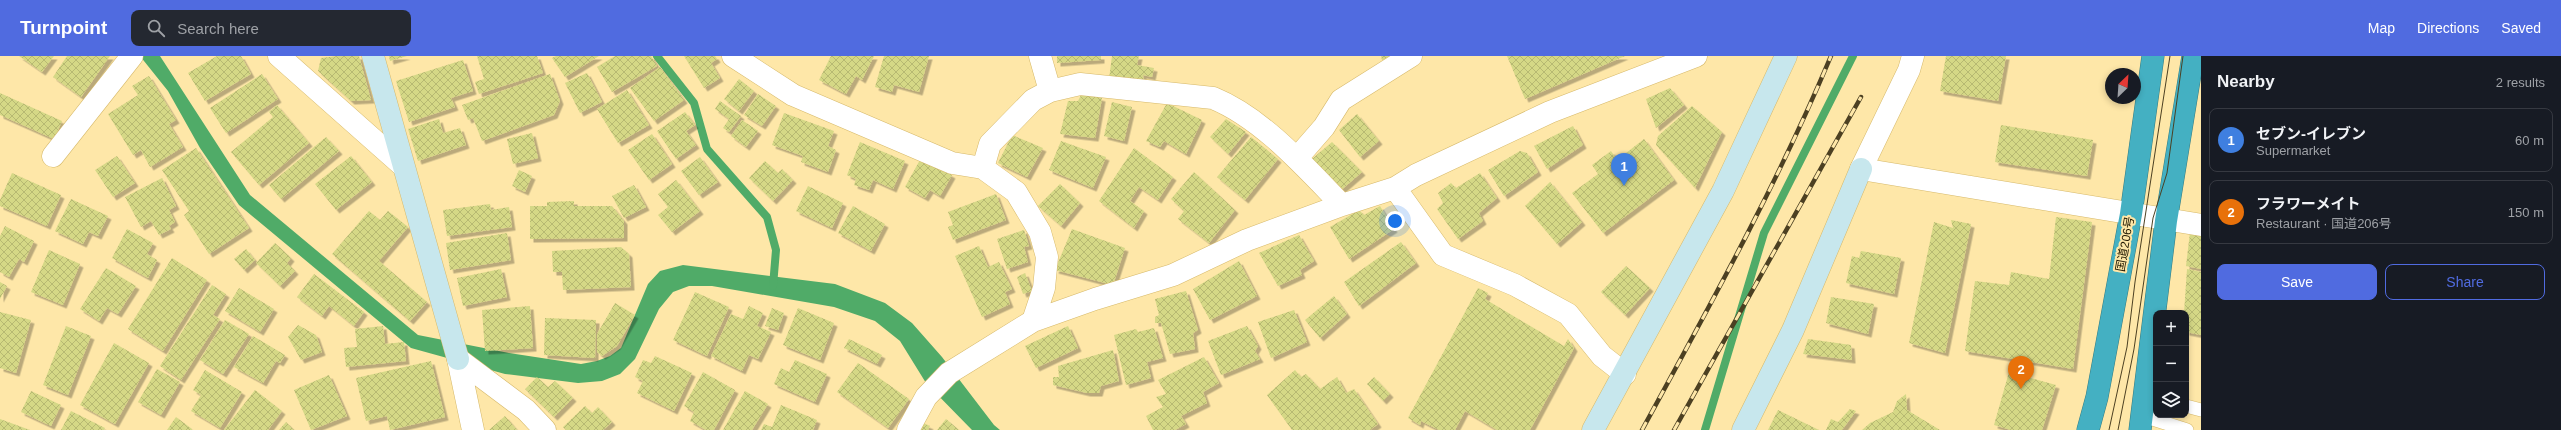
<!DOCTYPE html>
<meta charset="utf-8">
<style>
:root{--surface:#171b24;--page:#242831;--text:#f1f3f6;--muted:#9ea1a6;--line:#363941;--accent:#506be0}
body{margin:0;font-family:Helvetica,"Noto Sans JP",sans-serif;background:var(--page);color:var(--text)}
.controls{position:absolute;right:12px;bottom:12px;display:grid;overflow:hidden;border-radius:8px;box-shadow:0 2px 6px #0003}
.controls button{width:36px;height:36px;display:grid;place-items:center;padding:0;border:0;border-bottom:1px solid var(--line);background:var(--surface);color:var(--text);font:20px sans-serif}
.compass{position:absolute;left:2105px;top:12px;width:36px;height:36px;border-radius:50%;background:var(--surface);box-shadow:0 2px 6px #0003;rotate:25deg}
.you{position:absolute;left:1395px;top:165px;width:14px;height:14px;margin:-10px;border:3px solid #fff;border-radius:50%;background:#1a73e8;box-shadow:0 0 0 6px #1a73e833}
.badge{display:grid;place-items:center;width:26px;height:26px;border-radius:50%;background:var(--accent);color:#fff;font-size:13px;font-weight:700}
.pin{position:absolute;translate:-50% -33px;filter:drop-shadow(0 1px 2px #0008)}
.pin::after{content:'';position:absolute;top:21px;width:14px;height:12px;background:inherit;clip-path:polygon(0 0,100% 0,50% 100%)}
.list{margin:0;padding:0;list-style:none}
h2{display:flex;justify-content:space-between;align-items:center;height:52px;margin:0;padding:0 16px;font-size:17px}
h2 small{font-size:13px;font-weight:400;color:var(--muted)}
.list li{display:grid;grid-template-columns:26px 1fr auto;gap:12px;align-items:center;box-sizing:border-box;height:64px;margin:0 8px 8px;padding:0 8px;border:1px solid var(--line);border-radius:8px}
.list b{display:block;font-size:15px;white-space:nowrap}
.list p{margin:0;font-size:13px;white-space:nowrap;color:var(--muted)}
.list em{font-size:13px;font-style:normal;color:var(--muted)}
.actions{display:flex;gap:8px;padding:12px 16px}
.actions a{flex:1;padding:9px 0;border:1px solid var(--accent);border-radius:8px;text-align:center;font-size:14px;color:var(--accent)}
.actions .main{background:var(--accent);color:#fff}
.icon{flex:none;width:22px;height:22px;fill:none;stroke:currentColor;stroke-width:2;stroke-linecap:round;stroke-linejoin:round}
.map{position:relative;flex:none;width:2201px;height:374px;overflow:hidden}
header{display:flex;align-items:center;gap:24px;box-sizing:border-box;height:56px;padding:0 20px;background:var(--accent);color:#fff}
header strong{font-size:19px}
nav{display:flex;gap:22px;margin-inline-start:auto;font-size:14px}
.search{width:280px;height:36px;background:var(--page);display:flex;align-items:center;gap:10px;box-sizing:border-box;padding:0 14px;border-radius:8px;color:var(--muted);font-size:15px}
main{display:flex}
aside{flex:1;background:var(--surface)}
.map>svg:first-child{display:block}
</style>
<header>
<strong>Turnpoint</strong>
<div class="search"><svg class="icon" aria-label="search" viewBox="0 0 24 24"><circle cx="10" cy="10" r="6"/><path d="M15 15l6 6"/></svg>Search here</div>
<nav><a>Map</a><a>Directions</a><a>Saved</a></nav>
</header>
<main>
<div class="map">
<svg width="2201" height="374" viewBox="0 0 2201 374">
<defs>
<pattern id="building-cross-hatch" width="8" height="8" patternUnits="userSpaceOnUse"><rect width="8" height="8" fill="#d5d886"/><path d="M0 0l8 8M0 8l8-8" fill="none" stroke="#b7b972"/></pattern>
<filter id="shadow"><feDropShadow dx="3.5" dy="3.5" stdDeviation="0" flood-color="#0004"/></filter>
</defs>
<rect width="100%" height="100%" fill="#fee7a8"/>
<!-- water -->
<path fill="#50ab68" d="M140,0H160L250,139L418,279L509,297L581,308L597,305L610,300L621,292L648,228L660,215L683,209L835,228L885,247L912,267L942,301L994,369L1000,374H972L926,327L900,285L875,265L834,251L712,230H689L673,236L659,253L635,303L620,318L602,325L578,327L505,318L411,292L239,149L200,92L168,35Z"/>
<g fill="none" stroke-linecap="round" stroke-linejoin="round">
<!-- stream -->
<path stroke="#50ab68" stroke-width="8" d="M657,0L694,47L707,93L767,161L776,194L773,230
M1705,374L1764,177L1853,0"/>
</g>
<!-- building -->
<path fill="url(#building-cross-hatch)" filter="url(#shadow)" d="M19,0H54L42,16Z
M67,0H110L81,41L53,21Z
M217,0H241L251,18L205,45L188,17Z
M337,0H359L371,44L351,45L318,15L321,2Z
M389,0H407L390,5Z
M477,0H537L543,17L479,38L475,26L484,23Z
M556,0H599L565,21L552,2Z
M615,0H651L657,10L612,36L597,11Z
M684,0H715L717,3L711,7L720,22L704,32Z
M831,0H874L862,24L856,20L846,38L819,24Z
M884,0H929L919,36L894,29L892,36L875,31Z
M1057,0H1101V4L1057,7Z
M1112,0H1139L1137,9L1154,12L1152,21L1143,19L1144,28L1109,23Z
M1381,0H1400L1382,4Z
M1507,0H1625L1525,43Z
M1946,0H2006L1998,45L1940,35Z
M463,4L473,35L451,42L455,51L409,66L396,25Z
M660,11L684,44L654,65L630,32Z
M587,17L602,46L580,57L565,27Z
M262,18L278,43L226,77L210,52Z
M550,18L560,45L554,59L482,85L473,62L468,64L462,49Z
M149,20L176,64L169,68L183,91L150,111L141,94L133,99L108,58L138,39L132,30Z
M739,23L754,35L739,55L724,43Z
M1670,32L1684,49L1656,72L1646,43Z
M627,34L649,69L618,87L597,53Z
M0,37L62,65L54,83L0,59Z
M1082,37L1102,42L1095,82L1060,78L1068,45H1078Z
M758,38L776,50L762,70L744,59Z
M720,45L741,60L729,76L723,72L729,63L715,53Z
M1112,46L1132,51L1124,85L1104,80Z
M1167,47L1202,64L1186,98L1164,85L1160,91L1146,85Z
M277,49L309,87L259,129L231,96L273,61L269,56Z
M1692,50L1722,76L1695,132L1656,89L1658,80Z
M685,56L695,69L686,75L696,89L676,103L657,75Z
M784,57L834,75L828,90L836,94L828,116L801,106L803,100L772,89Z
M1357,58L1379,85L1360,101L1339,74Z
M439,63L443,77L460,72L466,89L418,105L408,73Z
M1226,63L1246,76L1228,98L1210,81Z
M742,64L758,75L746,91L731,80Z
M2001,69L2093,84L2087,120L1995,106Z
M1573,70L1583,89L1547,113L1534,90Z
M532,77L538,102L513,108L507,83Z
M652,78L672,108L649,124L628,94Z
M1012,79L1043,92L1027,121L998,107Z
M326,81L339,95L281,143L269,129Z
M1251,81L1278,103L1245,144L1217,121Z
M1644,83L1674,124L1603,177L1572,137L1598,118L1592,109L1611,95L1617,104Z
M1061,85L1106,101L1093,132L1049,114Z
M860,86L905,105L893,133L873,124L869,134L854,129L856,123L847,119Z
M1332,86L1362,116L1340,135L1312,103Z
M196,92L249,172L209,198L184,159L189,155L162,114Z
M1134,92L1173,121L1158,144L1139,131L1130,145L1144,155L1134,172L1099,145Z
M1520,95L1527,97L1538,116L1504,140L1488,114Z
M117,100L135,127L113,141L95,114Z
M351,100L372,126L336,154L315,128Z
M700,101L718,126L699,139L681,115Z
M921,102L952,119L940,140L930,134L925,142L905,131Z
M765,105L778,117L782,113L793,124L773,145L749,122Z
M519,114L532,120L525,136L512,130Z
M1194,116L1235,154L1209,187L1178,163L1184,155L1171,143Z
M12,117L61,139L47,170L0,150V144Z
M1480,117L1497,142L1479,157L1483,165L1458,183L1437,153L1443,147L1438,137L1451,127L1456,132Z
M162,122L176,150L169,154L175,166L169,170L171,173L159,179L151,165L141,171L125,141Z
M676,124L700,155L672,176L658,159L668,151L658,138Z
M1550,126L1582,166L1557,188L1525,150Z
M1060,128L1080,147L1061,170L1038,150Z
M634,129L646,151L624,162L612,140Z
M808,130L843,147L832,172L796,155Z
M996,138L1006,164L953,184L948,171L953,169L948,156Z
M71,143L108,160L98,180L89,176L83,188L55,175Z
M574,145V150H612L624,165V182L530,183V150H547V146Z
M490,148L491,154L509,151L512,171L447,180L443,154Z
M853,150L885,168L871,195L838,177Z
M1380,150L1394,173L1349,203L1330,171L1359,154L1364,159Z
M369,155L380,164L388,155L408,171L379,205L427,246L410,265L332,198Z
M2056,161L2092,166L2073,313L1965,295L1975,225L2009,229L2011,216L2049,223Z
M1951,164L1971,168L1945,297L1909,287L1934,166L1953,172Z
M5,170L34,185L24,206L19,203L9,221L0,216V180Z
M127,173L153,187L147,198L157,204L148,222L112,202Z
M1072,173L1125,192L1113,229L1055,214Z
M1024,174L1029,190L1024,191L1028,206L1007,213L997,183Z
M2190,176L2201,179V213L2186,210Z
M507,177L511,204L450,214L446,187Z
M1299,179L1314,205L1300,214L1302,219L1278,230L1259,197Z
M1401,186L1416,207L1359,250L1344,226Z
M275,187L291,202L287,207L295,215L280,230L256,207Z
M979,190L988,211L999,206L1012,233L1005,236L1010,248L982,261L955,200Z
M621,191L629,198L631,231L563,234L562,216H553L552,195Z
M246,193L255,204L244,214L234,203Z
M49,194L80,208L63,249L31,236Z
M1861,195L1901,202L1894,238L1846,227L1852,200L1859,202Z
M172,202L207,224L163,295L128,273Z
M1239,205L1257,240L1210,264L1193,233Z
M1626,210L1650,232L1625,259L1601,236Z
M106,212L136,230L118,258L107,252L99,265L80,253Z
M501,213L507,241L463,250L457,222Z
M2187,213L2201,216V279L2186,276V257H2184Z
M1025,217L1032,235L1023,238L1017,221Z
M314,218L364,256L354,270L329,250L322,260L297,241Z
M0,226L7,230L0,243Z
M212,229L226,238L213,259L220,263L181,324L160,310Z
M239,232L274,253L260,276L225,255Z
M1478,232L1488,237L1485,243L1564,290L1568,283L1574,292L1530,374H1497L1465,355L1455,374H1439L1421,365L1420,369L1408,362Z
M1186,235L1198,274L1193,277L1195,293L1170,298L1161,267H1155V261L1159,259L1155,243Z
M695,236L729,251L707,300L673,284Z
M1334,240L1347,258L1320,282L1305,264Z
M1831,241L1874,248L1868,278L1826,267Z
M615,247L635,259L617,290L602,300L597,296V278Z
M530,250L533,292L485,295L482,254Z
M749,250L763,257L757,270L771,276L758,303L749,299L742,315L711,300L731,258L743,263Z
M772,252L784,257L778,274L765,270Z
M798,252L834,267L820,304L783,289Z
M1294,254L1307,286L1271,302L1258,266Z
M0,256L31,264L16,317L0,312Z
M545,262L596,264L595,302L544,299Z
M225,264L249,278L223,318L200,304Z
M298,269L316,279L322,296L301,304L288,281Z
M66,270L91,280L68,339L43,329Z
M383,270L385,288L404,286L406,305L346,311L344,292L357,291L355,273Z
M1068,270L1078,292L1036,312L1025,290Z
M1247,270L1258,290L1255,295L1260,303L1221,319L1208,285Z
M1154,272L1163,302L1147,306L1151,322L1126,329L1114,279L1136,273L1138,276Z
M253,280L285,299L280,307L276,305L263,327L234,311Z
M849,283L882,299L877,308L844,292Z
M1808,283L1851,289L1852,304L1803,298Z
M114,287L149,307L115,368L80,349Z
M1113,294L1119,325L1101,330L1099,337H1087L1053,329V321H1059L1058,310Z
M655,300L692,317L674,355L637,337L643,325L635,321L643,304L651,307Z
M1204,301L1219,327L1203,336L1207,347L1181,360L1186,368L1175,374H1153L1146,360L1163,351L1156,341L1166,338L1158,324Z
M795,304L827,318L815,346L774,328L781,312L789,316Z
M431,305L445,361L390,374L387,360L366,365L356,322Z
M858,307L909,343L888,372L837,336Z
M157,313L180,326L161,359L138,346Z
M205,314L242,336L220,372L191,355L201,339L193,334Z
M1295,314L1301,321L1306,318L1320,333L1337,321L1346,337L1354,333L1378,368L1370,374H1292L1267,339Z
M703,316L735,334L714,374H706L690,365L694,356L684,350Z
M2009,316L2056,329L2042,374H2011L1994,369Z
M329,319L347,360L311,374L294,334Z
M537,321L548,331L555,325L573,342L554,361L525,333Z
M1374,321L1390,338L1383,345L1367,328Z
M255,334L282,355L268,374H224Z
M31,335L61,349L51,370L21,356Z
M745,335L768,348L752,374H723Z
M1906,338L1907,354L1940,374H1862L1870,367L1893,356L1897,345Z
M781,349L817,364L813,374H761L764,368L772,371Z
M585,350L592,357L598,351L612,366L603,374H566L563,371Z
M1850,353L1856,355L1842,374H1826L1831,363L1838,366Z
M1778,354L1819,374H1768Z
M71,355L105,372L104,374H61Z
M505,360L517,374H489Z
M176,361L192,373V374H167Z
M0,363L30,374H0Z
M946,363L959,374H937Z
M286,366L294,374H279Z
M921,366L930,370L928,374H918Z"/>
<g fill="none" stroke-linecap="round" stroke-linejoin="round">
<!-- lane casing -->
<g stroke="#d6b96a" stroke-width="14">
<path id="lane" d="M2186,350L2201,354
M2143,360L2187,374"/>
</g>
<!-- street casing -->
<g stroke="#d6b96a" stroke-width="23">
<path id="street" d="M279,0L402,109
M733,0L793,39L952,107L983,112L1016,136L1040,176L1047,201L1044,232L1033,265
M1040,0L1050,35
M1913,0L1909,14L1861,113L2201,169
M53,100L132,0
M1297,102L1324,71L1341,44L1411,0
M983,112L990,88L1033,44L1050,35L1080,28L1213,42C1262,62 1305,111 1342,149
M1395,132L1443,199L1515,229L1568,258L1602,300L1625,318
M458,303L526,354L545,374
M458,303L473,374
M908,374L926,341L949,317L1033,265L1095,243L1173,219L1247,184L1342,149L1395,132L1416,119L1550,56L1696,0"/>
</g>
<!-- secondary casing -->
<g stroke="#d6b96a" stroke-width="23">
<path id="secondary" d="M373,0L458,303
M1593,374L1723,135L1786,0
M1743,374L1793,274L1861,113"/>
</g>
<!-- highway casing -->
<g stroke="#387b7f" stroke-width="23">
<path id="highway" d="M2088,374L2097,341L2131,158L2153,0
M2140,374L2166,165L2193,0"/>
</g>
<!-- lane -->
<use href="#lane" stroke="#fff" stroke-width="13"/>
<!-- street -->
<use href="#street" stroke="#fff" stroke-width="22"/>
<!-- secondary -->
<use href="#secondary" stroke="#c7e7ed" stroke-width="22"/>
<!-- highway -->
<use href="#highway" stroke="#44b0c2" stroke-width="22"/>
<!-- tram -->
<path stroke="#4c4022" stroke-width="1" d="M2109,374L2127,291L2135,226L2170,0
M2118,374L2134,293L2153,162L2167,117L2183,0"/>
<!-- rail casing -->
<g stroke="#4c4022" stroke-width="4.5">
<path id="rail" d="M1642,374C1709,251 1777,129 1831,0
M1674,374L1861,41"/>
</g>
<!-- rail -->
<use href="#rail" stroke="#fee7a8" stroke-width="3" stroke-dasharray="9" stroke-linecap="butt"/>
</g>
<g text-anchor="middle" stroke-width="4" stroke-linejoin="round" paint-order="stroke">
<!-- street labels -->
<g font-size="12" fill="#221902" stroke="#fee7a8">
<text transform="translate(2125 188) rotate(-80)" y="4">国道206号</text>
</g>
</g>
</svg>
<div class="controls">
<button>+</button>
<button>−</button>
<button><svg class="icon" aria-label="layers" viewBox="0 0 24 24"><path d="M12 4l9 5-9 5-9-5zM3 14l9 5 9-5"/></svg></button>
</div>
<svg class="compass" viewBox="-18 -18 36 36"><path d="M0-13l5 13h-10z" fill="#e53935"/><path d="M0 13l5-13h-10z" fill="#9ea1a6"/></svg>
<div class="you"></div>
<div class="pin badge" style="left:1624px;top:130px;background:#3f7fe0">1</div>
<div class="pin badge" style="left:2021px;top:333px;background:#e8710a">2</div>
</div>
<aside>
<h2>Nearby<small>2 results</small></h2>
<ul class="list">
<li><span class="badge" style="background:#3f7fe0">1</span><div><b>セブン-イレブン</b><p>Supermarket</p></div><em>60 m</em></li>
<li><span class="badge" style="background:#e8710a">2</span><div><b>フラワーメイト</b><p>Restaurant · 国道206号</p></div><em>150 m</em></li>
</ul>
<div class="actions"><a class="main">Save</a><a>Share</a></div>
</aside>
</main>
